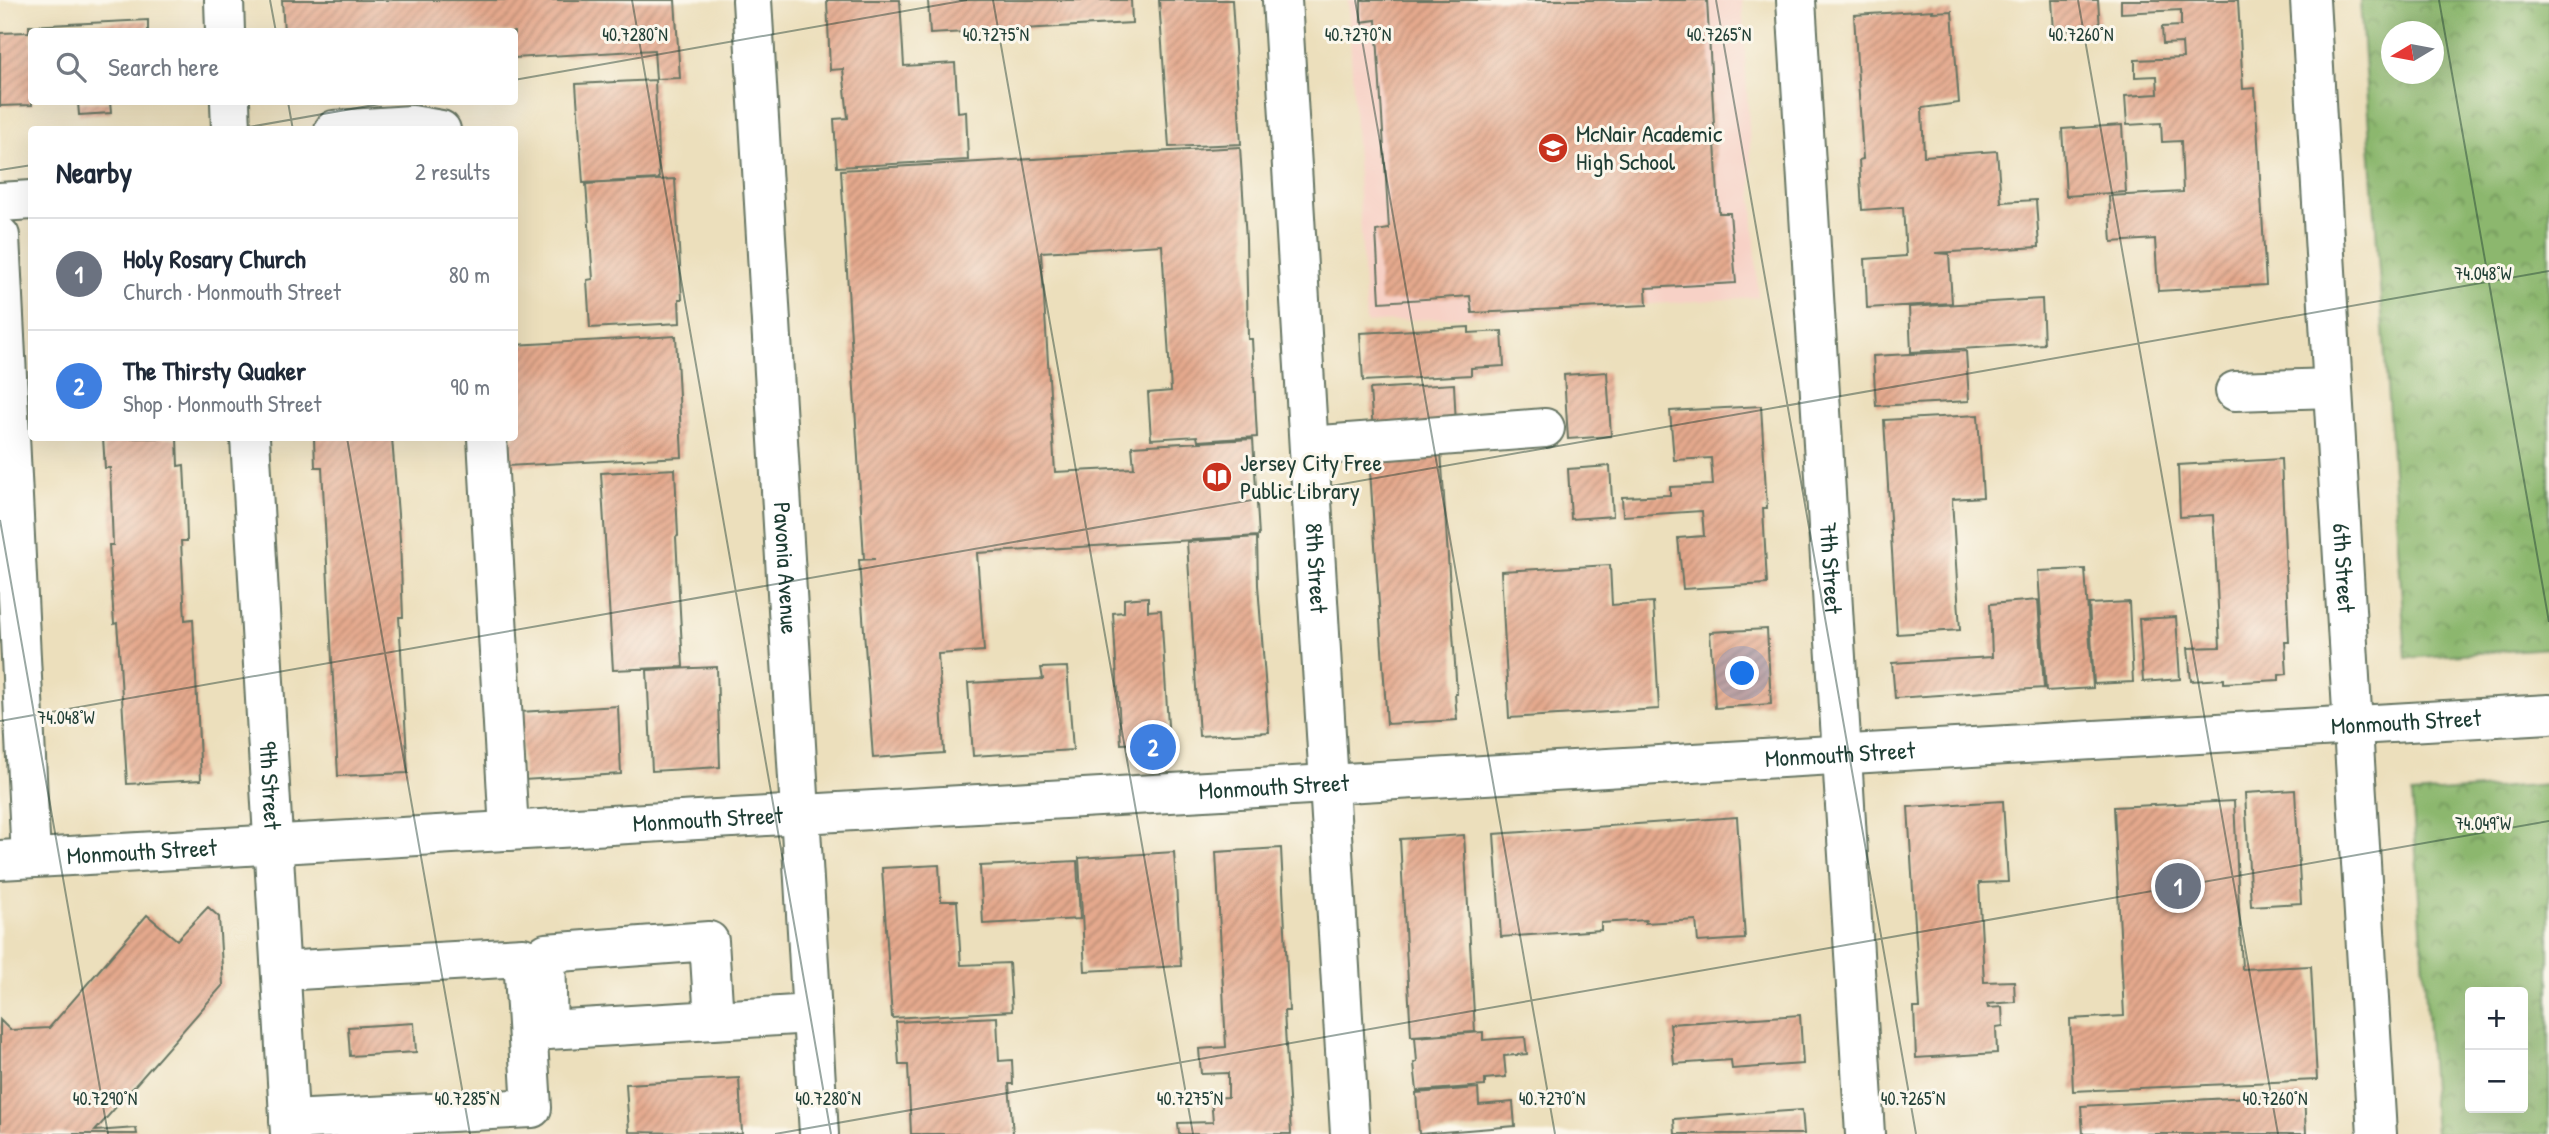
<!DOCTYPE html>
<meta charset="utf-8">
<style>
:root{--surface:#fff;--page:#f6f6f7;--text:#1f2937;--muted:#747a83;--line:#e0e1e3;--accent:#1a73e8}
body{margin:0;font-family:"Patrick Hand",sans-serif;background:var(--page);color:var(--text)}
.controls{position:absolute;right:21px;bottom:21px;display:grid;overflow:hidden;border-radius:7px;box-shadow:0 7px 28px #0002}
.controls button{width:63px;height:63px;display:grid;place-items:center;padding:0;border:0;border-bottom:2px solid var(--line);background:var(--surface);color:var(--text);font:35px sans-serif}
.compass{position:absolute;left:2381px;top:21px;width:63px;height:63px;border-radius:50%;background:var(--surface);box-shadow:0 7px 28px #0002;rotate:260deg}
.you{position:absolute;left:1743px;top:674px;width:24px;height:24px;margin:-18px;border:5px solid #fff;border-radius:50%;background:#1a73e8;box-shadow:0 0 0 10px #1a73e833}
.badge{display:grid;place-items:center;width:46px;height:46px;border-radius:50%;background:var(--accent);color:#fff;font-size:23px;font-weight:700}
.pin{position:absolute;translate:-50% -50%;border:4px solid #fff;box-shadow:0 2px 7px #0006}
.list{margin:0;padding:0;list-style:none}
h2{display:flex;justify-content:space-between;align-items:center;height:91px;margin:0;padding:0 28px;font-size:30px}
h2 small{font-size:23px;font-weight:400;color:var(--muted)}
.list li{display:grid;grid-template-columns:46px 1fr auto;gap:21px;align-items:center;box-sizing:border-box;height:112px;padding:0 28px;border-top:2px solid var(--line)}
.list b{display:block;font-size:26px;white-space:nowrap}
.list p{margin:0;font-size:23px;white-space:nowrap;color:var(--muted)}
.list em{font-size:23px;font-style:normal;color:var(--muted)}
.icon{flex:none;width:38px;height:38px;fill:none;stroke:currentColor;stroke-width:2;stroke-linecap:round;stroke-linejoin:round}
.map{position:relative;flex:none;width:2549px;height:1134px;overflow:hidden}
.search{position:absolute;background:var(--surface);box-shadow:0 7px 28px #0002;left:28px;top:28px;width:490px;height:77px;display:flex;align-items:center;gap:18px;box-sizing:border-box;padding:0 24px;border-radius:7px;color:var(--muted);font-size:26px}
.panel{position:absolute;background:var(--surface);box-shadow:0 7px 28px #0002;left:28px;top:126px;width:490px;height:315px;border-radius:7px}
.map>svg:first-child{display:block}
</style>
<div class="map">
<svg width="2549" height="1134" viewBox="0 0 2549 1134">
<defs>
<pattern id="forest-crowns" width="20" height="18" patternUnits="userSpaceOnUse" patternTransform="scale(1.75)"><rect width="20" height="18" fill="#8cb76e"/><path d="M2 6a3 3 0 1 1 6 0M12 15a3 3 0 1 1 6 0" fill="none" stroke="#72965b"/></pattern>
<pattern id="building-hatch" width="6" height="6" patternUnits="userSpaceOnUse" patternTransform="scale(1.75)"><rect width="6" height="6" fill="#e5a98d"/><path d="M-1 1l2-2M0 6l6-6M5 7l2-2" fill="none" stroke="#b98b74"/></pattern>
</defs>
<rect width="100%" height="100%" fill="#fbf7ec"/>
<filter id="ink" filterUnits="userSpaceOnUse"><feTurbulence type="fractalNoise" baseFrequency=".0143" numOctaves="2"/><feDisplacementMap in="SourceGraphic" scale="14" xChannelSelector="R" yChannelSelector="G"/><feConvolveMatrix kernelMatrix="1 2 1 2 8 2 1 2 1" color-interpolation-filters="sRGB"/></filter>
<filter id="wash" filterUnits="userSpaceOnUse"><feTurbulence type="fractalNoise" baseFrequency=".00686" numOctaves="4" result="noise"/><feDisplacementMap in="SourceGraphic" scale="28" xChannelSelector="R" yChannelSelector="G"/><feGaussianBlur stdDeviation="1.57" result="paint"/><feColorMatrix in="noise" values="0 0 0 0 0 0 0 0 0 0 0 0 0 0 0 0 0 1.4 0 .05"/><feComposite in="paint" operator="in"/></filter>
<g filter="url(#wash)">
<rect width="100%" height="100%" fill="#ecdfbc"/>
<!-- built -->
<path fill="#f7d1c6" d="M1348,0H1742L1758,297L1366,323Z"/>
<!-- forest -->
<path fill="url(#forest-crowns)" stroke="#567a51" stroke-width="2" fill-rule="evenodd" d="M2360,0H2549V648L2406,658ZM2392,32H2434V74H2392Z
M2549,784V1134H2435L2412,794ZM2470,992H2523V1108H2470Z"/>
<g id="blocks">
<!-- building -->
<path fill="url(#building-hatch)" d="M282,0H675L680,78L656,79L654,50L514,58V32H284Z
M827,0H900L904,66L955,63L958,112L966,111L968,160L837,167L834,119L848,118L843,69L830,70Z
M928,0H1131L1132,23L930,34Z
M1159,0H1232L1241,144L1169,147Z
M1361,0H1707L1719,213H1730L1736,283L1646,288L1647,305L1472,313L1470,296L1380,302L1376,231L1389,229L1376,20L1361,22Z
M2052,0H2098L2100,29L2054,32Z
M2121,0H2238L2243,89L2255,88L2266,285L2158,291L2155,239L2112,242L2109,196L2183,192L2181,141L2162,142L2161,123L2127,125L2125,96L2158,94L2157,76L2135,77V60L2183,58L2182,43L2163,44L2162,27L2181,26V10L2121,13Z
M1933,10L1932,12L1952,11L1959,103L1922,108L1924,156L1997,151L2001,202L2036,200L2039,247L1935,253L1949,254L1952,303L1867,308L1865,259L1906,256L1903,207L1862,210L1859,160L1863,159L1854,15Z
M148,20V32H32V105L0,106V33L29,32V26Z
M655,80L659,179L583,183L576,84Z
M78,102H110L111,113L79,115Z
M2122,125L2126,192L2066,196L2062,129Z
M1240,147L1246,240L1248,339H1252L1257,437L1198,441L1197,436L1151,439L1148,393L1171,391L1162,245L1041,252L1055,472L1134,468L1132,446L1253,439L1259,536L977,553L984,651L938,654L944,753L873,758L859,560L875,559H864L841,170Z
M675,179L682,299H679L680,323L590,328L587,280L593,279L586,184Z
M2042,299L2044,344L1911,352L1909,307Z
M1469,327V333L1502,331L1504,366L1471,368V375L1363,381L1360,333Z
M676,336L682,457L506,466L504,438H514V345Z
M1966,351L1969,401L1876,406L1873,356Z
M1607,372L1611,436L1568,439L1564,375Z
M1454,384L1456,426L1373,431L1370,389Z
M1761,406L1767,508H1763L1767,584L1683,589L1678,538L1704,536L1702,511L1623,516L1622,497L1670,495V487L1713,485L1711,458L1674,460L1670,411Z
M1978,415L1983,497L1952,499L1960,630L1897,634L1884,420Z
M103,438H177L178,466L184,465L186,504L187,541H181L185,620L193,619L201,780L127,784L120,662L117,623L114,624L109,545H113L110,468H105Z
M314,438H392L400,540L403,617H399L408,773L338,776L322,467H315Z
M1441,451L1457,694H1455L1457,720L1387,724L1369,455Z
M2281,459L2289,642H2285L2287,674L2279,675V680L2224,683V679L2191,681L2188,648L2220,647L2215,546L2213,515L2180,517L2178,465Z
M1610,466L1613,516L1571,519L1568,469Z
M675,469L678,536L676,537L683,667L613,670L601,473Z
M1257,537L1258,585L1269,732L1199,736L1187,542Z
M1610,565L1612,605L1653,602L1659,709L1509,718L1501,571Z
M2085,569L2093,688L2046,691L2038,571Z
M1148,597V611L1161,610L1169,742L1121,744L1113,613L1124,612V599Z
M2038,600L2044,688L1895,698L1892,663L1992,657L1990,604Z
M2129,602L2133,682L2094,684L2089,604Z
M2176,617L2180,679L2143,682L2139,619Z
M1767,629L1771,704L1715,708L1710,632Z
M717,667L720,767L652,771L647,670Z
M1067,667L1073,750L973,756L968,683L1043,679L1041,668Z
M618,706L621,774L523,780L520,712Z
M2295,790L2301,903L2251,906L2245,793Z
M2003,801L2008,882L1979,883L1984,982L2014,981L2015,1002L1987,1004L1988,1008L2002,1007L2003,1026L1996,1027L1997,1053L1916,1058L1914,1008H1920L1908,807Z
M2234,801L2242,969L2311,966L2317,1080L2073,1091L2070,1019L2124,1016L2114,807Z
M1737,817L1745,939L1698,942L1696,920L1645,923L1646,920L1601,923V930L1501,937L1494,834Z
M1464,835L1475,1032L1411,1036L1400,839Z
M1281,848L1289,1011H1284L1291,1134H1179L1178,1123L1213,1122L1211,1098L1228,1097V1073L1201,1074L1199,1049L1226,1047L1216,852Z
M1174,852L1181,966L1085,971L1079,858Z
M1077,861L1080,919L983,924L980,866Z
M939,865L941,901H957L961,965L1009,963L1012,1011L892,1018L882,868Z
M208,907L219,917L223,985L95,1131L136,1128L137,1134H0V1020L10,1030L49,1028L147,915L177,940Z
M1800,1015L1803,1064L1732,1069L1731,1060L1674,1064L1670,1024Z
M997,1017L999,1061L1012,1060L1013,1084H1009L1013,1134H911L908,1065H899L896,1022Z
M414,1023L416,1052L350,1056L348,1027Z
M1483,1032V1040L1525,1037L1527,1054L1504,1056L1506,1077L1485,1079V1086L1417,1091L1414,1063L1417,1062L1415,1037Z
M739,1078L742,1134L629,1132L626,1084Z
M1478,1088L1479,1105L1513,1102L1515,1126L1419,1134L1416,1093Z
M2304,1094L2306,1134H2083L2081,1106Z
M1802,1110L1804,1134H1675L1674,1119Z"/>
</g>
</g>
<g filter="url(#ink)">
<use href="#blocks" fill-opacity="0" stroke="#677664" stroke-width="2"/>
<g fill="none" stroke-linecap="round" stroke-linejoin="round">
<!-- minor casing -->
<g stroke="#677664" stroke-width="42">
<g id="minor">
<path d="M224,0L225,32"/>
<path id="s1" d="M752,0L819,1134"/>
<path id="s2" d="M1282,0L1350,1134"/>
<path id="s3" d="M1796,0L1865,1134"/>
<path id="s4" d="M2310,0L2377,1134"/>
<path d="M230,102L231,130"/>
<path d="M334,130L412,125L441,130"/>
<path d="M0,202L32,200"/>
<path d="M0,236L31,858"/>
<path d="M2235,391L2332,388"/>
<path id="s5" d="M250,438L290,1134"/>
<path d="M487,438L509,831"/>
<path d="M1309,446L1545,428"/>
<path id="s6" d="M0,860L2549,714"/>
<path d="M281,971L523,957L532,1108L289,1120"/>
<path d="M714,1020L709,941L546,953L548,1030L812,1014"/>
</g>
</g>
<!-- minor -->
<use href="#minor" stroke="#fff" stroke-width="38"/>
</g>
</g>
<!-- ticks -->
<path fill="none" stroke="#1f3d34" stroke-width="2" stroke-opacity="0.45" d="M270,0L276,32M632,0L831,1134M993,0L1193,1134M1355,0L1555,1134M1716,0L1916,1134M2078,0L2278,1134M2439,0L2549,622M514,80L967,0M288,102L293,130M232,130L391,102M0,170L32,165M347,438L470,1134M0,520L108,1134M0,721L2549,271M775,1134L2549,821"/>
<!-- icons -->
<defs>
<g id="school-disc" transform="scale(1.575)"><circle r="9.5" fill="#c8321e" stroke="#fbf7ec"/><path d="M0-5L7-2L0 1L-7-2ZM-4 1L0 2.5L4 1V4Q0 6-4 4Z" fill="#fff"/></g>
<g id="library-disc" transform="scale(1.575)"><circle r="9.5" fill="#c8321e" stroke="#fbf7ec"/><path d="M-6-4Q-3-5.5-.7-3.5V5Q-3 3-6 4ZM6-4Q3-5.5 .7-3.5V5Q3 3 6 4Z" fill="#fff"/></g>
</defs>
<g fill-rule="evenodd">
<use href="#school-disc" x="1553" y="148"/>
<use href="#library-disc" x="1217" y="477"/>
</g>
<g text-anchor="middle" stroke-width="6" stroke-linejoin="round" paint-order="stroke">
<!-- poi labels -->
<g font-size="24" fill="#1f3d34" stroke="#fbf7ec" text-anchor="start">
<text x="1576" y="142">McNair Academic<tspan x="1576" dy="28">High School</tspan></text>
<text x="1240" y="471">Jersey City Free<tspan x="1240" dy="28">Public Library</tspan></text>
</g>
<!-- street labels -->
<g font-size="24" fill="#1f3d34" stroke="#fbf7ec">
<text dy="8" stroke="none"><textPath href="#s1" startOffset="569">Pavonia Avenue</textPath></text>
<text dy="8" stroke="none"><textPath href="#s2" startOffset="569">8th Street</textPath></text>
<text dy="8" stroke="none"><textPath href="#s3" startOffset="569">7th Street</textPath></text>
<text dy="8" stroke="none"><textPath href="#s4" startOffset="569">6th Street</textPath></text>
<text dy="8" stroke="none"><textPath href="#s6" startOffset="2410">Monmouth Street</textPath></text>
<text dy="8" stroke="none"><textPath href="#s6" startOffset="1843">Monmouth Street</textPath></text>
<text dy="8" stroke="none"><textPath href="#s5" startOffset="348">9th Street</textPath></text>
<text dy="8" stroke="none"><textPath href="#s6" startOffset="1276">Monmouth Street</textPath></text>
<text dy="8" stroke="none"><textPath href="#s6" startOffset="709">Monmouth Street</textPath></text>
<text dy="8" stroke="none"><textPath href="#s6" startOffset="142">Monmouth Street</textPath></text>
</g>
</g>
<g font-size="18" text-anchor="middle" fill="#1f3d34" stroke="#fbf7ec" stroke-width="6" stroke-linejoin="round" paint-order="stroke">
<text x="635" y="41">40.7280°N</text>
<text x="996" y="41">40.7275°N</text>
<text x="1358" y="41">40.7270°N</text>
<text x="1719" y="41">40.7265°N</text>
<text x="2081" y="41">40.7260°N</text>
<text x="2483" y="280">74.048°W</text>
<text x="66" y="724">74.048°W</text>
<text x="2483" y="830">74.049°W</text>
<text x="105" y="1105">40.7290°N</text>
<text x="467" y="1105">40.7285°N</text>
<text x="828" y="1105">40.7280°N</text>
<text x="1190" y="1105">40.7275°N</text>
<text x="1552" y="1105">40.7270°N</text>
<text x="1913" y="1105">40.7265°N</text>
<text x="2275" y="1105">40.7260°N</text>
</g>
</svg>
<div class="controls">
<button>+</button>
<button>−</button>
</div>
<svg class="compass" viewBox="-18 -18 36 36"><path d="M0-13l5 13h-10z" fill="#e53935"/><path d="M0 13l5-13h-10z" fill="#747a83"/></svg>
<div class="you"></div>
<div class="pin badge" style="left:2178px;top:886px;background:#6b7280">1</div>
<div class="pin badge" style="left:1153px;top:747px;background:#3f7fe0">2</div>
<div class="search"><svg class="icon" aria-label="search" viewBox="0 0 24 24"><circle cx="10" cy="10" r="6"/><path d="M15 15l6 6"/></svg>Search here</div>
<section class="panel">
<h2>Nearby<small>2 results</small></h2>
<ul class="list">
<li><span class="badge" style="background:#6b7280">1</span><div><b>Holy Rosary Church</b><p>Church · Monmouth Street</p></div><em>80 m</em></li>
<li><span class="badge" style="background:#3f7fe0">2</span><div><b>The Thirsty Quaker</b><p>Shop · Monmouth Street</p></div><em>90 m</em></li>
</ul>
</section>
</div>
